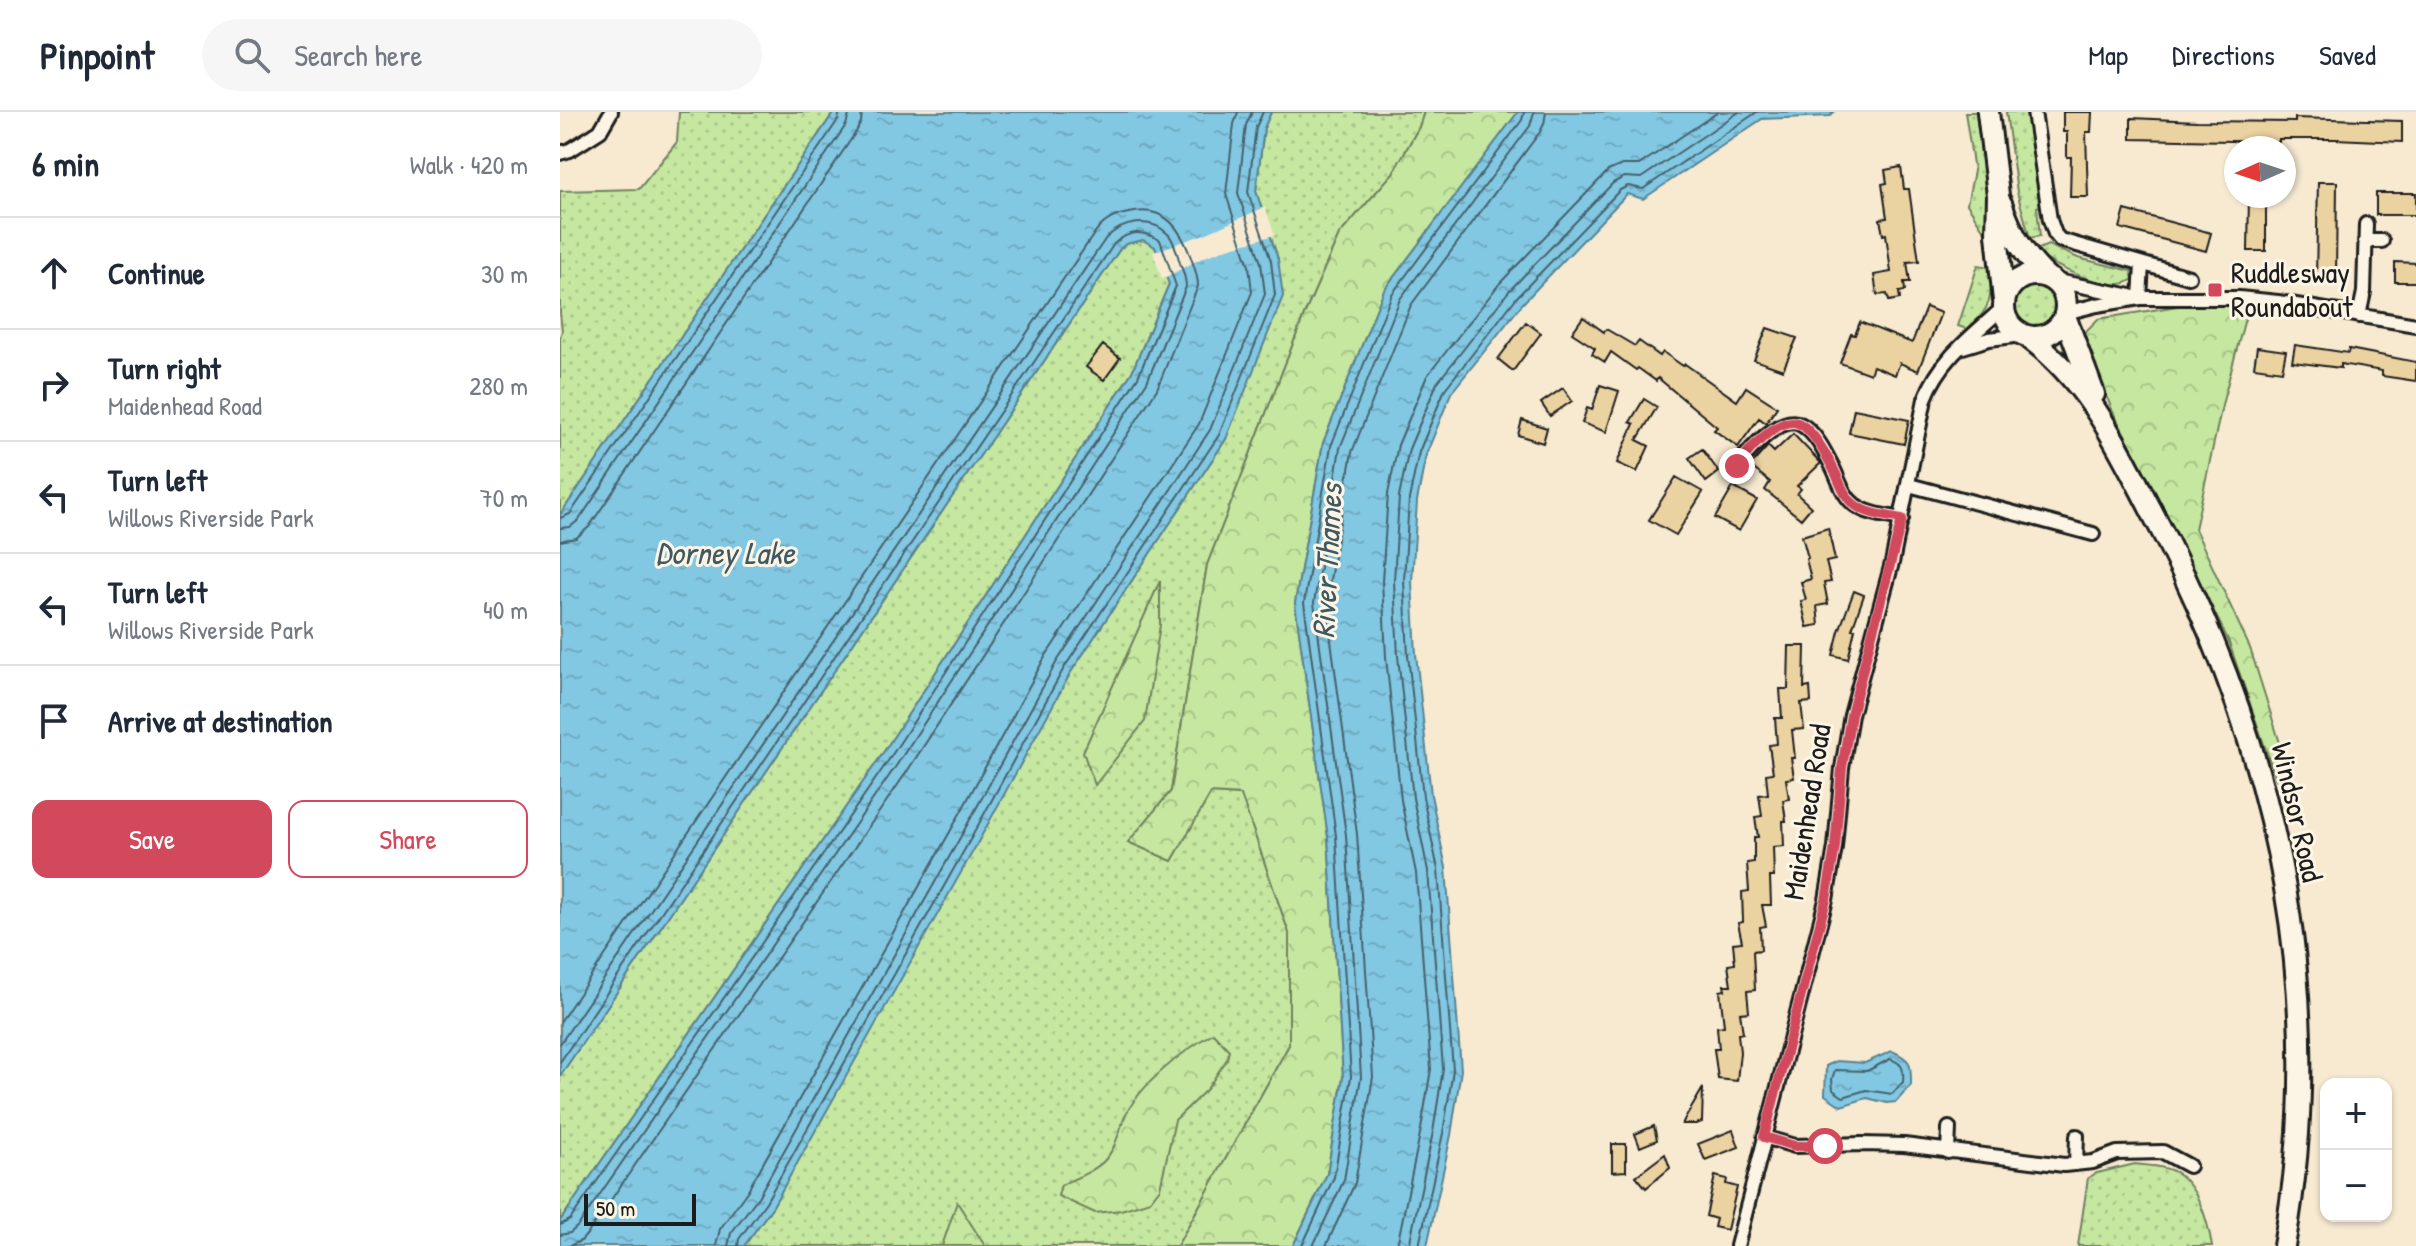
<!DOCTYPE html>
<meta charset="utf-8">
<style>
:root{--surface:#fff;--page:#f6f6f7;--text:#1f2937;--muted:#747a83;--line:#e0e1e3;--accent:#d1495b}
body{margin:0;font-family:"Patrick Hand",sans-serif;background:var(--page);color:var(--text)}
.controls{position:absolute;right:24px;bottom:24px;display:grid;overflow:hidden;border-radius:16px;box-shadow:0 2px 6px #0004}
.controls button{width:72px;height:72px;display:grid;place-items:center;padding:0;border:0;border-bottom:2px solid var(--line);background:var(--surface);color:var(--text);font:40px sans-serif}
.compass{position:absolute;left:1664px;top:24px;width:72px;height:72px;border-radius:50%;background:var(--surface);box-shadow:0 2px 6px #0004;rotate:267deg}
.scale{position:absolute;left:24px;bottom:20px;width:112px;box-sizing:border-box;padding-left:8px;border:4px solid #1c1c1c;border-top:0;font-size:22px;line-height:28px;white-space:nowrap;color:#1c1c1c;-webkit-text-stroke:6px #fcf5e5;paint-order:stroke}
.stop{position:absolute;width:24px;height:24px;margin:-18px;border:6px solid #d1495b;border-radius:50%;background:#fff}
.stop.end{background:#d1495b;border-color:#fff;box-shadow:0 2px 8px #0008}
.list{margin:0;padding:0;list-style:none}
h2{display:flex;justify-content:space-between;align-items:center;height:104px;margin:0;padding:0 32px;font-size:34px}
h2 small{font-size:26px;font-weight:400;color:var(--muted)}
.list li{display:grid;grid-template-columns:52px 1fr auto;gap:24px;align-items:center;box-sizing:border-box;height:112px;padding:0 32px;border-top:2px solid var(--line)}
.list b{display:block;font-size:30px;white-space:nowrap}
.list p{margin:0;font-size:26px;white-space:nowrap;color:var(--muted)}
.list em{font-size:26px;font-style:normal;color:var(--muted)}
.actions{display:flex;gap:16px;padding:24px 32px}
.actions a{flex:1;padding:18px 0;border:2px solid var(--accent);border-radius:16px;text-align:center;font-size:28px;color:var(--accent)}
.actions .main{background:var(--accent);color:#fff}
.icon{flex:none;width:44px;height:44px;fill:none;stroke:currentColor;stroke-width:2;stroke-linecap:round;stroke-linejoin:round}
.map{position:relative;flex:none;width:1856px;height:1134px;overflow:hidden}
header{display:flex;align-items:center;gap:48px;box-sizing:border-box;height:112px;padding:0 40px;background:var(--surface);border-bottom:2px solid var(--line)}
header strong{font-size:38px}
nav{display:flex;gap:44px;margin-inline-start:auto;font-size:28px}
.search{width:560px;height:72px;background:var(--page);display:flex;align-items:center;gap:20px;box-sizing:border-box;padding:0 28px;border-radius:44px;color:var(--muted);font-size:30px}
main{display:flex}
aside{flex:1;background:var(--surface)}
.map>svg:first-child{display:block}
</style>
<header>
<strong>Pinpoint</strong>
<div class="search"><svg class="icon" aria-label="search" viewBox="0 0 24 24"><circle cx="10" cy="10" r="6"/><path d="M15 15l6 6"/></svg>Search here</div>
<nav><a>Map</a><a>Directions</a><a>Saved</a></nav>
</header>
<main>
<aside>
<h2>6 min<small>Walk · 420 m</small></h2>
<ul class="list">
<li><svg class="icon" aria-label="ahead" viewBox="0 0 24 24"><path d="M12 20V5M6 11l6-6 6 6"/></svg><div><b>Continue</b></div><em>30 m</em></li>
<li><svg class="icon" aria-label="right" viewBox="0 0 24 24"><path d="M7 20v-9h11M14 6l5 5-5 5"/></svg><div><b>Turn right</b><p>Maidenhead Road</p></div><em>280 m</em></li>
<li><svg class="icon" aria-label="left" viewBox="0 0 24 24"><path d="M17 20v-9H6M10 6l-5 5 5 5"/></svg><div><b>Turn left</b><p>Willows Riverside Park</p></div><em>70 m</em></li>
<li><svg class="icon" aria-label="left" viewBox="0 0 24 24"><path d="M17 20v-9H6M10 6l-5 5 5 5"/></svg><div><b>Turn left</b><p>Willows Riverside Park</p></div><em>40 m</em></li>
<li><svg class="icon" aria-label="arrive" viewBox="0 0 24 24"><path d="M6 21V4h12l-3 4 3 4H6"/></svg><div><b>Arrive at destination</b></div></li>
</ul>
<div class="actions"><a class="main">Save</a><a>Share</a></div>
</aside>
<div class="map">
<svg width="1856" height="1134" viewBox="0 0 1856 1134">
<defs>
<pattern id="grass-dots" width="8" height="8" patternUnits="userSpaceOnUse" patternTransform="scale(2)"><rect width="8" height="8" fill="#c5e7a0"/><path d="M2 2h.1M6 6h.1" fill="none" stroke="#a9c689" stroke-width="1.8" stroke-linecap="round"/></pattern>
<pattern id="forest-crowns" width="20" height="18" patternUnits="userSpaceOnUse" patternTransform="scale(2)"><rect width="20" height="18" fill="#c5e7a0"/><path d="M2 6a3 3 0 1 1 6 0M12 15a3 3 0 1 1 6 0" fill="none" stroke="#a9c689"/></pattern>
<pattern id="water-ripples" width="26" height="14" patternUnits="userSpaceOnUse" patternTransform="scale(2)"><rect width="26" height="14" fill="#82c8e3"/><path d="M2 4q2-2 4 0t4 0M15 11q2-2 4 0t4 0" fill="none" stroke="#70abc2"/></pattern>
</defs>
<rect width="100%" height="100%" fill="#f7ead1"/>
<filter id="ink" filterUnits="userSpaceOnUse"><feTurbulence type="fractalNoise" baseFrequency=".0125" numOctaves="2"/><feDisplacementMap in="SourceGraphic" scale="16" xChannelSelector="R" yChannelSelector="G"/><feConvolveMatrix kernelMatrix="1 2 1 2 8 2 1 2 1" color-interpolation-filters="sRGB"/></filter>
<g filter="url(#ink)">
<!-- grass -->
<path fill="url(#grass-dots)" stroke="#70825e" stroke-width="2" d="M119,0H274L0,403V225L2,219L0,201V79L79,77L117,30Z
M711,0H864L859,15L833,61L779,123L745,201L647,453L611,679L569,730L612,749L651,681L681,683L729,821V933L617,1134H184L213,1094L511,560L666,327L718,147L696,79L704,16Z
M1405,0H1416L1426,77L1429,126L1407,92L1414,59Z
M1446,0H1467L1480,94L1477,95L1480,124L1470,126L1457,80Z
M583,128L595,135L609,172L572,260L321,644L0,1109V964L560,137L566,132Z
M1488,133L1518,146L1572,159L1573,167C1553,184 1492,154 1474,139Z
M1418,153L1431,155C1432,185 1432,197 1407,217L1398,214Z
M1452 194a23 23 0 1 1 46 0a23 23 0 1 1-46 0Z
M1575,1052C1590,1054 1608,1054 1620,1063C1640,1080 1648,1110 1652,1134H1518L1528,1066L1537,1061Z"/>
<!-- forest -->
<path fill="url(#forest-crowns)" stroke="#70825e" stroke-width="2" d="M864,0H958L824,178L763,331L735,491L768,725L783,965L767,1062L733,1134H617L729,933V821L681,683L651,681L612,749L568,730L611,679L647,453L745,201L779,123L833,61L859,15Z
M1642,190L1688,195L1663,289L1635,417L1690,536L1732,669L1716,667L1668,528L1608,405L1552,298L1523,222L1538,207Z
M600,469V513L585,609L535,673L523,640Z
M653,921L669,938L667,947L647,977L615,1008L600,1076L590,1089L561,1098L535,1101L498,1084L501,1073C515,1066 535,1059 545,1048C557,1035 559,1017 566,1002C582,971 623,939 653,921Z
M397,1090L425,1134H382Z"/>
<!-- water -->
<path fill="url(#water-ripples)" stroke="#598393" stroke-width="2" d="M274,0H711L704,16L696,79L718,147L723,184L666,327L511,560L417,732L213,1094L184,1134H0V1109L321,644L572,260L609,172L595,135L583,128L566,132L560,137L0,964V403Z
M958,0H1274L1270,4L1202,7L1083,87L1067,82L963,191L891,281L866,343L857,389L852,470L856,542L871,683L886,756L901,958L891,1023L867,1134H733L767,1062L783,965L768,725L735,491L763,331L824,178Z
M1332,939C1352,948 1351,951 1351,973L1336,990L1327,991L1307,986L1281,994L1265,983L1266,954L1276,949L1305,951Z"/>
<!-- pier -->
<path fill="#f7ead1" d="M705,95L715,123L671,135L642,146L602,167L593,140L645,122Z"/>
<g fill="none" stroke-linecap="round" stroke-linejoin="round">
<!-- shore -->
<path stroke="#45616c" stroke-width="2" d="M0,406L10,402L278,8L280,0
M0,416L10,415L19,408L286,13L290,0
M0,429L16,426L29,415L296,20L301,10L302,0
M0,910L536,119C546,108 555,103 569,101C604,93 619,114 630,143C634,154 638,163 638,174L597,277L346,661L28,1121L21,1129L9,1134
M0,932L546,126C562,110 590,104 608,122C615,129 617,142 620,151C623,159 626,166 626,175L587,270L336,654L18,1114L10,1121L0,1123
M1330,947C1343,951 1344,957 1343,970L1332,982L1306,978L1283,985L1273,978L1272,967L1275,958L1307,959Z
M0,950L554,132C569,118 582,118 600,128L616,174L578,265L328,649L10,1108L0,1113
M156,1134L160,1117L188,1078L391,718L485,545L639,312L692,180L689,154L666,82L674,12L678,0
M168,1134L171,1121L198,1085L401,724L496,551L650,318L705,182L701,151L678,81L686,13L692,0
M178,1134L179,1127L206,1090L410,728L504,556L659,323L715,183L711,149L688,80L696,15L703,0
M742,1134L774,1065L791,965L776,724L744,491L771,334L832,182L962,8L964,0
M753,1134L784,1068L801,965L786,723L754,491L780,336L840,187L970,14L974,0
M766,1134L795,1071L813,965L797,722L766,491L792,340L851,193L980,20L984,12L986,0
M837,1134L861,1017L871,957L856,761L841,688L826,545L822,469L828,382L838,333L867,264L940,171L1048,59L1062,53H1079L1158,0
M849,1134L873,1020L883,957L868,759L853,686L838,544L834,469L839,385L849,337L877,271L949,179L1053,71L1064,65L1081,66L1179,0
M859,1134L883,1021L893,958L878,758L863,685L848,543L844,469L849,387L859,340L885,277L957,185L1060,78L1068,74L1083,77L1197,0"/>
</g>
<!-- building -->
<path fill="#ebd2a1" stroke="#1c1c1c" stroke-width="2" d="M1503,0H1532L1531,20H1526L1528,85H1510L1511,45H1507V20H1503Z
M1571,6L1637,9L1735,10V6L1842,9V30L1775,27H1719V30L1571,27Z
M1341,55L1344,77H1349L1359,149L1347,150L1350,170H1344L1345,179L1339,180L1340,187L1329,189L1327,182L1317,183L1314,163L1331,160L1326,122L1323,123L1320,107L1327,106L1322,72L1327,71L1325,58Z
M1758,70H1777L1776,164H1756Z
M1816,81H1856V103H1816Z
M1689,84H1706V139H1688Z
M1565,98L1651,121L1646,139L1560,116Z
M1835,150L1856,151V170H1835Z
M1366,195L1381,201L1358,259L1340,251L1335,263L1313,254L1310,262L1280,251L1291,222L1295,223L1300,210L1352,231Z
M1023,205L1044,220L1046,217L1075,234L1079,229L1100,244L1103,240L1123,254L1125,252L1177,289L1186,275L1217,295L1206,311L1199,306L1178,335L1154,318L1157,315L1098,266L1096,269L1078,256L1076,258L1051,240L1045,250L1032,242L1035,236L1012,221Z
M966,210L981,221L953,259L938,247Z
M1207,216L1237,226L1223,258L1194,248Z
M543,233L560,246L544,268L526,255Z
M1735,233L1788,241L1789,237L1856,250V269L1822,264V259L1781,252V256L1732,250Z
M1697,235L1726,239L1722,259L1694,255Z
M1040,273L1059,279L1046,320L1022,311L1027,296L1032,298Z
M1003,276L1012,289L990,304L981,291Z
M1084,287L1097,295L1077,328L1089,334L1077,360L1057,351L1074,312L1070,310Z
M1294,297L1349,308L1344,332L1289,321Z
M962,308L987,316L983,331L958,323Z
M1233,322L1261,351L1237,374L1241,377L1237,382L1251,395L1241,407L1205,378L1210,370L1190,354L1208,334L1214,340Z
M1142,337L1159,360L1146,370L1129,346Z
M1116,365L1143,380L1116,423L1089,408Z
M1173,375L1197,388L1179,419L1155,406Z
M1268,416L1275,448L1266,450L1271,470L1264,471L1268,492L1257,494L1259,513L1247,515L1241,489L1246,488L1241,470L1251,467L1246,447L1248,446L1242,424Z
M1294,479L1304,483L1292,517H1295L1288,547L1273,543L1279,519Z
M1229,534H1245L1244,576L1250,575L1251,590L1241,591L1244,617L1232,618L1235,646H1231L1234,666L1226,667L1229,687L1223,688L1226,709H1223L1224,734L1213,735L1214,765H1210L1211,793H1202L1206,814L1200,815L1201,838L1193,839L1195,878L1187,879L1189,900L1180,901L1183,921L1178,922L1180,940L1177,969L1158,967L1154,937H1159L1157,915L1164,914L1160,879L1165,878L1164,873H1171L1168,853L1175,852L1173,831L1182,830L1178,811L1183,810L1182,780L1189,779L1187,751L1194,750V725H1198L1195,705L1202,704L1199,683L1208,682L1206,662L1213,661L1209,633L1217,632L1215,606H1222L1220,577H1228Z
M1143,976L1142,1010L1136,1012H1122Z
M1094,1014L1097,1028L1080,1035L1075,1022Z
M1173,1018L1179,1035L1145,1048L1138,1032Z
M1052,1032H1066V1059L1052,1060Z
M1105,1042L1110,1056L1086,1076L1076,1064Z
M1155,1064L1167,1067L1166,1072L1177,1075L1167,1118L1154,1115L1156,1107L1146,1104Z"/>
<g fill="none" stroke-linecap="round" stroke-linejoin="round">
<!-- minor casing -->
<g stroke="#1c1c1c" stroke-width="18">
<path id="minor" d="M1474,0L1490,108L1495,122L1500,128L1629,165
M0,41L10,38L40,19L51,0
M1805,129H1822
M1492,168L1571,184
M1580,186L1582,153
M1505,201L1537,193L1580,186H1679L1718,190L1856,213
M1799,204L1804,180L1806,112
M1403,235L1429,227L1463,223
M1177,354C1188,340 1220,302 1240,312C1255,319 1266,342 1273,356C1279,368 1283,384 1295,393C1307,402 1327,404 1342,407
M1349,373L1533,422
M1204,1025L1235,1034L1302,1032L1344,1033L1504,1053L1533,1050L1557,1041L1603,1040L1629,1054
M1388,1040L1389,1016
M1516,1052L1517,1024
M1177,1134L1266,788L1275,735L1282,656L1291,603L1332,451L1365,287C1380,247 1413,223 1444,195"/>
</g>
<!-- primary casing -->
<g stroke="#1c1c1c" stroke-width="26">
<path id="primary" d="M1428,0L1438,83L1437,122L1444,189
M1441,91C1451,120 1464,145 1488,166
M1444 194a31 31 0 1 1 62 0a31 31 0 1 1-62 0Z
M1505,204L1534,282
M1468,225C1529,271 1556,331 1590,396C1713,626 1771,874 1724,1134"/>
</g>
<!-- minor -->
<use href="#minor" stroke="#fcf5e5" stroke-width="12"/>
<!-- primary -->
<use href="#primary" stroke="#fcf5e5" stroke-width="20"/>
</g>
</g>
<g fill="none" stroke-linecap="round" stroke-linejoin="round" filter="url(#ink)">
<!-- route -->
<path stroke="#d1495b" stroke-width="10" d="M1177,354C1187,340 1215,308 1234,310C1251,312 1269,348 1276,362C1281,373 1285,386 1295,393C1307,402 1327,404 1342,407L1291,603L1282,656L1275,735L1266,788L1204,1025L1235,1034H1265"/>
</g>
<!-- markers -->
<rect fill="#d1495b" stroke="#fcf5e5" stroke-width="3" x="1647" y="170" width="16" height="16" rx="4"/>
<g text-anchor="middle" stroke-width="6" stroke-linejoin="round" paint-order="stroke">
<!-- poi labels -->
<g font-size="30" fill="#1c1c1c" stroke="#fcf5e5" text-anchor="start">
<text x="1671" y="171">Ruddlesway<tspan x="1671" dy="34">Roundabout</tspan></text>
</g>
<!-- street labels -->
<g font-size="30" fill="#1c1c1c" stroke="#fcf5e5">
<text transform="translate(1247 700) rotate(-81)" y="10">Maidenhead Road</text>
<text transform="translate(1737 700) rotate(77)" y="10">Windsor Road</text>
</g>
<!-- water labels -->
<g font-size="32" font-style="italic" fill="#405862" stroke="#fcf5e5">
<text x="165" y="452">Dorney Lake</text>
<text transform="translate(767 449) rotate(-87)" y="11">River Thames</text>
</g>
</g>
</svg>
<div class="controls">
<button>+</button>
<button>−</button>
</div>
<svg class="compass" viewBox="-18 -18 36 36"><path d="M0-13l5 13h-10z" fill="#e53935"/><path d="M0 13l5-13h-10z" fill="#747a83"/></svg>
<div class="scale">50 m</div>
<div class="stop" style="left:1265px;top:1034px"></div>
<div class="stop end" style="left:1177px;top:354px"></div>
</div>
</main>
